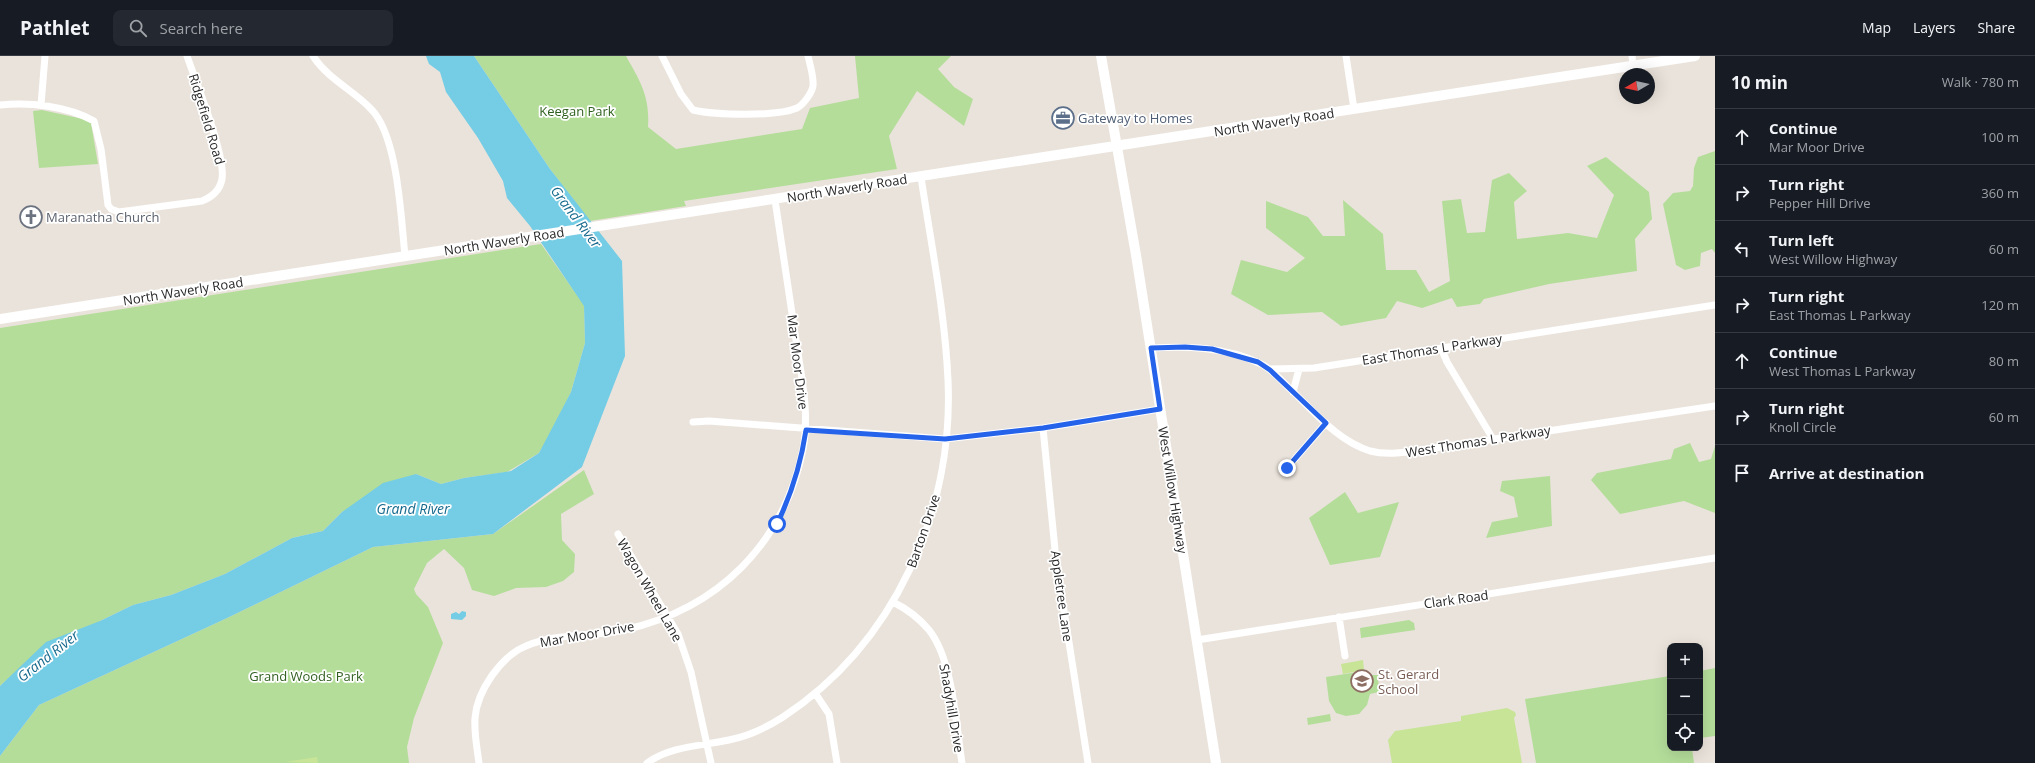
<!DOCTYPE html>
<meta charset="utf-8">
<style>
:root{--surface:#171b24;--page:#242831;--text:#f1f3f6;--muted:#9ea1a6;--line:#363941}
body{margin:0;font-family:"Open Sans",sans-serif;background:var(--page);color:var(--text)}
.controls{position:absolute;right:12px;bottom:12px;display:grid;overflow:hidden;border-radius:8px;box-shadow:0 4px 16px #0002}
.controls button{width:36px;height:36px;display:grid;place-items:center;padding:0;border:0;border-bottom:1px solid var(--line);background:var(--surface);color:var(--text);font:20px sans-serif}
.compass{position:absolute;left:1619px;top:12px;width:36px;height:36px;border-radius:50%;background:var(--surface);box-shadow:0 4px 16px #0002;rotate:261deg}
.stop{position:absolute;width:12px;height:12px;margin:-9px;border:3px solid #2563eb;border-radius:50%;background:#fff}
.stop.end{background:#2563eb;border-color:#fff;box-shadow:0 1px 4px #0008}
.list{margin:0;padding:0;list-style:none}
h2{display:flex;justify-content:space-between;align-items:center;height:52px;margin:0;padding:0 16px;font-size:17px}
h2 small{font-size:13px;font-weight:400;color:var(--muted)}
.list li{display:grid;grid-template-columns:26px 1fr auto;gap:12px;align-items:center;box-sizing:border-box;height:56px;padding:0 16px;border-top:1px solid var(--line)}
.list b{display:block;font-size:15px;white-space:nowrap}
.list p{margin:0;font-size:13px;white-space:nowrap;color:var(--muted)}
.list em{font-size:13px;font-style:normal;color:var(--muted)}
.icon{flex:none;width:22px;height:22px;fill:none;stroke:currentColor;stroke-width:2;stroke-linecap:round;stroke-linejoin:round}
.map{position:relative;flex:none;width:1715px;height:707px;overflow:hidden}
header{display:flex;align-items:center;gap:24px;box-sizing:border-box;height:56px;padding:0 20px;background:var(--surface);border-bottom:1px solid var(--line)}
header strong{font-size:19px}
nav{display:flex;gap:22px;margin-inline-start:auto;font-size:14px}
.search{width:280px;height:36px;background:var(--page);display:flex;align-items:center;gap:10px;box-sizing:border-box;padding:0 14px;border-radius:8px;color:var(--muted);font-size:15px}
main{display:flex}
aside{flex:1;background:var(--surface)}
.map>svg:first-child{display:block}
</style>
<header>
<strong>Pathlet</strong>
<div class="search"><svg class="icon" aria-label="search" viewBox="0 0 24 24"><circle cx="10" cy="10" r="6"/><path d="M15 15l6 6"/></svg>Search here</div>
<nav><a>Map</a><a>Layers</a><a>Share</a></nav>
</header>
<main>
<div class="map">
<svg width="1715" height="707" viewBox="0 0 1715 707">
<rect width="100%" height="100%" fill="#eae3db"/>
<!-- green -->
<path fill="#b4dd9a" d="M474,0H626C640,25 650,40 648,71L676,93L802,73L810,52L859,42L855,0H951L938,13L954,31L973,43L964,70L917,35L889,80L897,113L684,145L686,150L590,165L550,113Z
M42,54L83,63L91,67L98,108L39,112L33,55Z
M1715,95V197L1712,193L1701,197L1700,210L1685,214L1676,209L1663,148L1673,137L1690,135L1693,130L1694,112L1698,101Z
M1606,101L1649,136L1652,163L1635,183L1637,215L1549,228L1484,243L1480,248L1457,251L1452,242L1422,252L1397,245L1386,262L1341,270L1322,256L1268,259L1231,238L1241,204L1287,216L1305,202L1266,172V145L1308,161L1323,180H1345L1343,144L1383,178L1386,214H1416L1429,236L1450,225L1442,145L1461,143L1467,177L1485,176L1492,124L1509,117L1527,135L1514,146L1517,183L1568,177L1597,182L1614,139L1587,110Z
M541,188L584,249L585,287L571,336L553,373L539,397L507,416L464,422L441,428L416,418L342,456L323,475L292,482L225,518L171,539L133,549L100,565L11,620L0,630V272Z
M1690,387L1699,406L1711,403L1715,390V457L1684,445L1620,458L1591,424L1597,417L1671,403L1674,393Z
M584,414L594,438L561,458L562,484L575,498L574,516L563,525L546,531L516,532L494,540L472,534L464,512L444,493L427,507L414,533L416,538L428,551L443,587L414,662L407,691L409,707H0V700L39,649L225,563L373,491L493,478Z
M1550,420L1552,470L1486,482L1492,466L1518,461L1514,441L1500,435L1502,425Z
M1345,436L1358,457L1399,446L1380,501L1330,509L1309,462Z
M1409,564L1414,567L1415,574L1361,582L1360,572Z
M1715,612V680L1700,682V615Z
M1364,615L1369,619H1378L1379,636L1370,638L1367,649L1359,658L1346,660L1336,657L1329,645L1326,621Z
M1670,620V692H1692L1694,707H1536L1525,643Z
M1330,658L1331,665L1308,669L1307,662Z"/>
<!-- pitch -->
<path fill="#c7e497" d="M1363,604L1364,614L1343,618L1341,608Z
M1507,652L1515,656L1516,659L1514,662L1522,707H1392L1388,684L1395,675L1461,665V660Z
M317,701L318,707L285,706Z"/>
<!-- water -->
<path fill="#74cce5" d="M426,0H474L550,113L622,205L625,300L582,411L493,478L373,491L225,563L39,649L0,700V630L46,586L100,565L133,549L171,539L225,518L292,482L323,475L342,456L383,427L416,418L441,428L464,422L511,415L539,397L571,336L585,287L584,250L530,170L507,142L503,125L478,82L446,36L440,16L429,8Z
M462,555L466,556V560L462,564L451,563V558L456,556L459,558Z"/>
<g fill="none" stroke-linecap="round" stroke-linejoin="round">
<!-- street -->
<path stroke="#fff" stroke-width="7" d="M313,0C328,23 353,34 371,53C398,80 401,162 405,200
M662,0L681,38L693,54C715,59 776,61 797,52C803,49 812,37 813,30C814,21 810,9 808,0
M1346,0L1354,53
M1632,0L1633,9
M0,49C30,46 67,50 94,65L101,93L108,149L111,153L119,156L202,145C212,141 220,134 222,123C226,100 196,26 187,0
M41,49L45,0
M1151,292C1187,290 1226,291 1259,307C1271,312 1280,323 1289,332C1313,354 1337,385 1370,395C1385,399 1400,397 1415,395L1715,350
M1441,292L1447,306L1493,383
M1270,313L1314,312L1715,249
M1293,336L1299,313
M693,366L709,365L945,383L1043,372L1160,353
M1043,372L1056,504L1088,707
M1287,412L1326,367
M618,478L678,578L691,616L711,707
M893,546C907,553 919,562 929,574C953,604 956,669 962,707
M1339,561L1345,600
M1197,584L1715,502
M815,637L829,658L837,707
M479,707C477,692 474,677 475,662C477,635 501,600 526,590C556,577 592,581 624,574C718,553 784,488 803,393C810,357 801,319 796,284C789,237 782,191 775,144
M647,707C671,690 701,690 729,684C748,680 766,672 783,661C894,588 954,455 948,324C945,256 931,188 921,121"/>
<!-- secondary -->
<path stroke="#fff" stroke-width="10" d="M1101,0L1136,199L1216,707
M0,263L1695,0"/>
</g>
<g fill="none" stroke-linecap="round" stroke-linejoin="round">
<!-- route -->
<path stroke="#2563eb" stroke-width="5" d="M777,468C792,437 801,407 806,374L945,383L1043,372L1160,353L1151,292L1185,291L1212,293L1258,306L1270,314L1326,367L1287,412"/>
</g>
<!-- icons -->
<defs>
<g id="office-ring" transform="scale(1.15)"><circle r="9.5" fill="#fff" stroke="#5c6f8a" stroke-width="1.5"/><path d="M-6-3h4V-5.5h4V-3h4V5H-6ZM-1-4.5V-3h2v-1.5ZM-6 0V1H6V0Z" fill="#5c6f8a"/></g>
<g id="church-ring" transform="scale(1.15)"><circle r="9.5" fill="#fff" stroke="#6b7280" stroke-width="1.5"/><path d="M-1.2-6h2.4v3.5h3.3v2.4h-3.3V6h-2.4V-.1h-3.3v-2.4h3.3Z" fill="#6b7280"/></g>
<g id="school-ring" transform="scale(1.15)"><circle r="9.5" fill="#fff" stroke="#8d6e63" stroke-width="1.5"/><path d="M0-5L7-2L0 1L-7-2ZM-4 1L0 2.5L4 1V4Q0 6-4 4Z" fill="#8d6e63"/></g>
</defs>
<g fill-rule="evenodd">
<use href="#office-ring" x="1063" y="62"/>
<use href="#church-ring" x="31" y="161"/>
<use href="#school-ring" x="1362" y="625"/>
</g>
<g text-anchor="middle" stroke-width="3.5" stroke-linejoin="round" paint-order="stroke">
<!-- park labels -->
<g font-size="13" fill="#2f5f1e" stroke="#fff">
<text x="577" y="60">Keegan Park</text>
<text x="306" y="625">Grand Woods Park</text>
</g>
<!-- service labels -->
<g font-size="13" fill="#4e5e75" stroke="#fff" text-anchor="start">
<text x="1078" y="67">Gateway to Homes</text>
</g>
<!-- street labels -->
<g font-size="13" fill="#282828" stroke="#fff">
<text transform="translate(207 63) rotate(73)" y="5">Ridgefield Road</text>
<text transform="translate(1274 66) rotate(-9)" y="5">North Waverly Road</text>
<text transform="translate(847 132) rotate(-9)" y="5">North Waverly Road</text>
<text transform="translate(504 185) rotate(-9)" y="5">North Waverly Road</text>
<text transform="translate(183 235) rotate(-9)" y="5">North Waverly Road</text>
<text transform="translate(1432 293) rotate(-9)" y="5">East Thomas L Parkway</text>
<text transform="translate(798 306) rotate(83)" y="5">Mar Moor Drive</text>
<text transform="translate(1478 385) rotate(-9)" y="5">West Thomas L Parkway</text>
<text transform="translate(1173 434) rotate(81)" y="5">West Willow Highway</text>
<text transform="translate(923 475) rotate(-71)" y="5">Barton Drive</text>
<text transform="translate(650 534) rotate(60)" y="5">Wagon Wheel Lane</text>
<text transform="translate(1062 540) rotate(82)" y="5">Appletree Lane</text>
<text transform="translate(1456 543) rotate(-8)" y="5">Clark Road</text>
<text transform="translate(587 578) rotate(-10)" y="5">Mar Moor Drive</text>
<text transform="translate(952 652) rotate(80)" y="5">Shadyhill Drive</text>
</g>
<!-- worship labels -->
<g font-size="13" fill="#5b616d" stroke="#fff" text-anchor="start">
<text x="46" y="166">Maranatha Church</text>
</g>
<!-- education labels -->
<g font-size="13" fill="#785e54" stroke="#fff" text-anchor="start">
<text x="1378" y="623">St. Gerard<tspan x="1378" dy="15">School</tspan></text>
</g>
<!-- water labels -->
<g font-size="14" font-style="italic" fill="#166a8e" stroke="#fff">
<text transform="translate(576 161) rotate(53)" y="5">Grand River</text>
<text x="413" y="458">Grand River</text>
<text transform="translate(48 600) rotate(-38)" y="5">Grand River</text>
</g>
</g>
</svg>
<div class="controls">
<button>+</button>
<button>−</button>
<button><svg class="icon" aria-label="locate" viewBox="0 0 24 24"><circle cx="12" cy="12" r="6"/><path d="M12 2v4M12 18v4M2 12h4M18 12h4"/></svg></button>
</div>
<svg class="compass" viewBox="-18 -18 36 36"><path d="M0-13l5 13h-10z" fill="#e53935"/><path d="M0 13l5-13h-10z" fill="#9ea1a6"/></svg>
<div class="stop" style="left:777px;top:468px"></div>
<div class="stop end" style="left:1287px;top:412px"></div>
</div>
<aside>
<h2>10 min<small>Walk · 780 m</small></h2>
<ul class="list">
<li><svg class="icon" aria-label="ahead" viewBox="0 0 24 24"><path d="M12 20V5M6 11l6-6 6 6"/></svg><div><b>Continue</b><p>Mar Moor Drive</p></div><em>100 m</em></li>
<li><svg class="icon" aria-label="right" viewBox="0 0 24 24"><path d="M7 20v-9h11M14 6l5 5-5 5"/></svg><div><b>Turn right</b><p>Pepper Hill Drive</p></div><em>360 m</em></li>
<li><svg class="icon" aria-label="left" viewBox="0 0 24 24"><path d="M17 20v-9H6M10 6l-5 5 5 5"/></svg><div><b>Turn left</b><p>West Willow Highway</p></div><em>60 m</em></li>
<li><svg class="icon" aria-label="right" viewBox="0 0 24 24"><path d="M7 20v-9h11M14 6l5 5-5 5"/></svg><div><b>Turn right</b><p>East Thomas L Parkway</p></div><em>120 m</em></li>
<li><svg class="icon" aria-label="ahead" viewBox="0 0 24 24"><path d="M12 20V5M6 11l6-6 6 6"/></svg><div><b>Continue</b><p>West Thomas L Parkway</p></div><em>80 m</em></li>
<li><svg class="icon" aria-label="right" viewBox="0 0 24 24"><path d="M7 20v-9h11M14 6l5 5-5 5"/></svg><div><b>Turn right</b><p>Knoll Circle</p></div><em>60 m</em></li>
<li><svg class="icon" aria-label="arrive" viewBox="0 0 24 24"><path d="M6 21V4h12l-3 4 3 4H6"/></svg><div><b>Arrive at destination</b></div></li>
</ul>
</aside>
</main>
